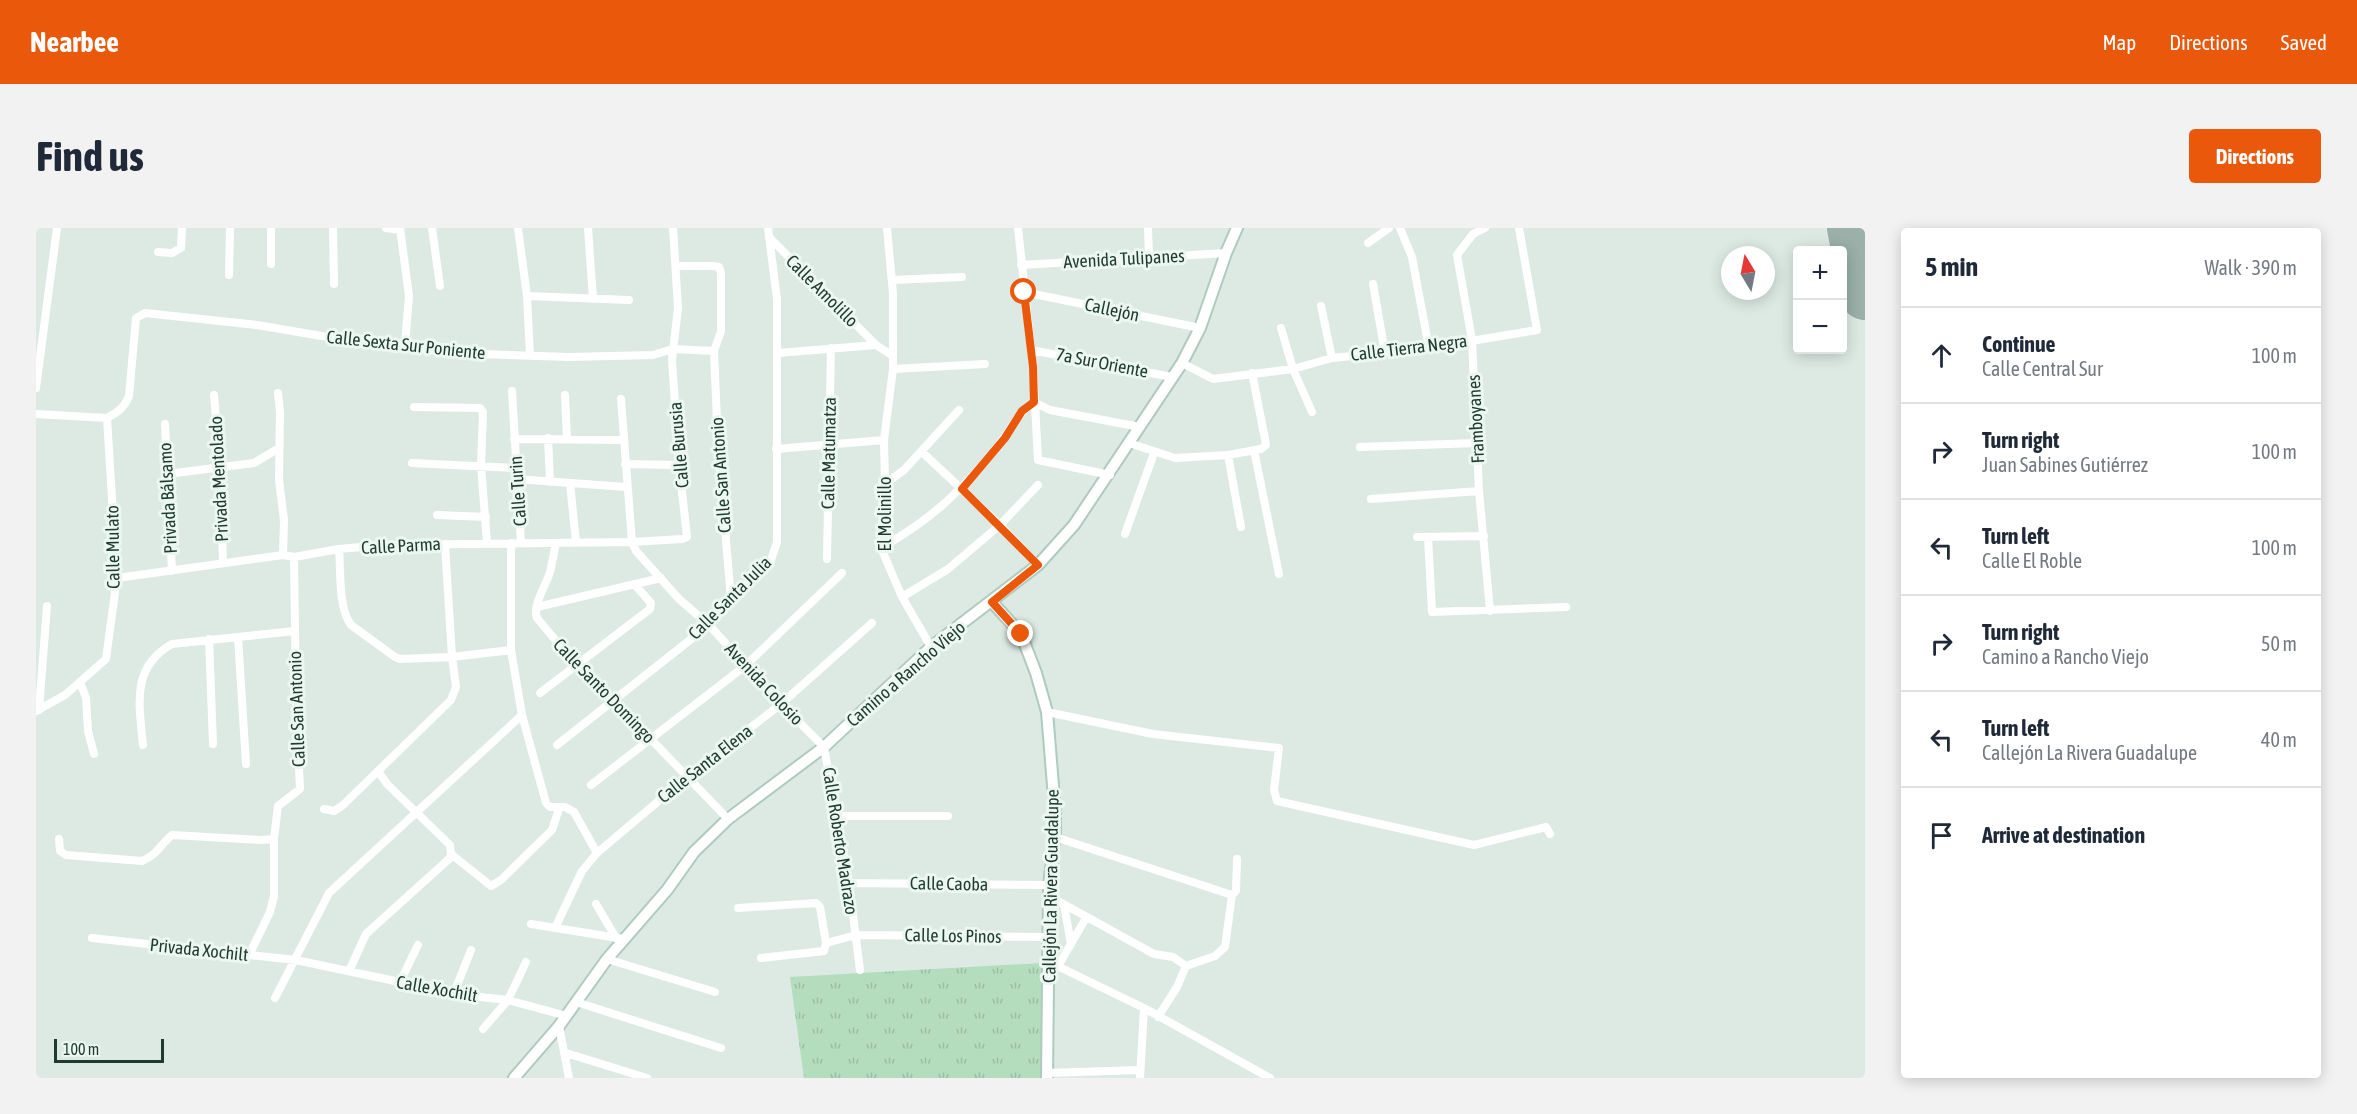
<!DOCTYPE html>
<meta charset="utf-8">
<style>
:root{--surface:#fff;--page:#f2f2f3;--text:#1f2937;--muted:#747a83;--line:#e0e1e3;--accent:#ea580c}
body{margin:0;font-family:"Asap Condensed",sans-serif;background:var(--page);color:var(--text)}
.controls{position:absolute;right:18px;top:18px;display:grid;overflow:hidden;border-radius:6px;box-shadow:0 3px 15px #0003}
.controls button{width:54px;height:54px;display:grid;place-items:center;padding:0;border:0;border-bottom:2px solid var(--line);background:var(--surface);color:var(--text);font:30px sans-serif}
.compass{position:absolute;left:1685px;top:18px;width:54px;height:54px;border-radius:50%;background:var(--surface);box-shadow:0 3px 15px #0003;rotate:350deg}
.scale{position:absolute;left:18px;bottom:15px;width:110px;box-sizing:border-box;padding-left:6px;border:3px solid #1e3a31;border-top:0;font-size:16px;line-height:21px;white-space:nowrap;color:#1e3a31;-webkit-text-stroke:4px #edf7f1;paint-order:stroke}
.stop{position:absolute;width:18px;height:18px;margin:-14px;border:4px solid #ea580c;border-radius:50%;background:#fff}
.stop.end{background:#ea580c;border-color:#fff;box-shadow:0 2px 6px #0008}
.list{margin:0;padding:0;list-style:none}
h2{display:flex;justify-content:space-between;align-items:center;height:78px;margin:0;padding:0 24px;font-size:26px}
h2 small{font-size:20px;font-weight:400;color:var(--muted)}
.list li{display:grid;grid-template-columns:39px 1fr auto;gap:18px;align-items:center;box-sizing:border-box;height:96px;padding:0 24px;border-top:2px solid var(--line)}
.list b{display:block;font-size:22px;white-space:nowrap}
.list p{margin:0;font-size:20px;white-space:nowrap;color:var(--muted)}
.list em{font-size:20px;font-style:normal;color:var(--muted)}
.icon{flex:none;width:33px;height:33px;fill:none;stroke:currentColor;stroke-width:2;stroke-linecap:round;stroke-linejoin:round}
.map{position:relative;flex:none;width:1829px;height:850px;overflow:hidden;border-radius:6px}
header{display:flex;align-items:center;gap:36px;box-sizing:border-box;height:84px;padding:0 30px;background:var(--accent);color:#fff}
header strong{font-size:28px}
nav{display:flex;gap:33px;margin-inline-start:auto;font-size:21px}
.intro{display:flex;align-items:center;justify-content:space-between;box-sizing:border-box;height:144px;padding:0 36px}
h1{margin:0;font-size:42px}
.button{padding:15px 27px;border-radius:6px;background:var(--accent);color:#fff;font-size:21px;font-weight:700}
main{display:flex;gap:36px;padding:0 36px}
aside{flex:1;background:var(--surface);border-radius:6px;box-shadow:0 3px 15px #0003}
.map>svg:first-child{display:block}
</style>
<header>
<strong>Nearbee</strong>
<nav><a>Map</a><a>Directions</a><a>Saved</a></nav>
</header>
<div class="intro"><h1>Find us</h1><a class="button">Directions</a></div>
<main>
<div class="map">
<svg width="1829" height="850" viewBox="0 0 1829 850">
<defs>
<pattern id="grass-tufts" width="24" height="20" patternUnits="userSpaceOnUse" patternTransform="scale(1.5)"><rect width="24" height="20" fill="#b3ddbd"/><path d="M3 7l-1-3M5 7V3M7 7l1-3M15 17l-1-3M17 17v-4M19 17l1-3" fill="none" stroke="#9abea3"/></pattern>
</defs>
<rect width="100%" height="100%" fill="#ddeae4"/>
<!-- grass -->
<path fill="url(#grass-tufts)" d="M1006,735L1005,850H768L754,749Z"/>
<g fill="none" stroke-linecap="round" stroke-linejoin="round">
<!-- runway -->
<path stroke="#9ab0a8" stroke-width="50" d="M1816,0L1829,67"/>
<!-- secondary casing -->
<g stroke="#afcabf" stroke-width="14">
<path id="secondary" d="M956,374L985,406L1000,445L1011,484L1019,582V609L1013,657L1011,850
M478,850L523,798L571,731L631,662L658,624L692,591L788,519L895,419L1002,337L1038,297L1146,135L1164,100L1190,25L1201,0"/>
</g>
<!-- street -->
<path stroke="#fff" stroke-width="8" d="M297,0L298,56
M350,0L364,2
M364,0L373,68L369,117
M396,0L404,58
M482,0L491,68L494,127
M552,0L557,71
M851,0L857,66V141L848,212L849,256L845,320L866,369L895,419
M982,0L997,139L1002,232L1074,247
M1112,0L1113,29
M1364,0L1376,29L1393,120
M1449,0L1437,6L1421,27L1436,112L1443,263L1454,383
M733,9L840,117
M1332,15L1353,0
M122,24L136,25L145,20L146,0
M235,36V0
M985,37L1190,25
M640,38H677L683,39L685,45V103L678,123L682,218L695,371
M193,47L194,0
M856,52L926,49
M1337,56L1349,125
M988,64L1164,100
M491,68L593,72
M1285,78L1296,130
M1245,100L1257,141L1276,184
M995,122L1136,149
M742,125L840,117L857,128
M1146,135L1177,151L1257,141L1296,130L1393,120L1501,102L1483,0
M857,141L949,136
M0,160L21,0
M476,163L485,315
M242,165L244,184L243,252L248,292L247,327
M178,167L184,238L187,335
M529,167L531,210
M585,171L596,314L600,323L643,371L673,397L745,476L788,519L813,655L824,742
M998,174L1014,182L1104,199
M378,179L444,180L447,184L445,238L451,314
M0,186L71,190
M71,190C82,184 88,180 93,168L100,90L109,85L221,97L309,112L369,117L413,125L532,129L617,127L637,121L678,123
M129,196L136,343
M512,210L514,254
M478,211L588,212
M1093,215L1139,230L1192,227L1225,221L1230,217L1229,211L1216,145
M1324,219L1441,215
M740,221L848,212
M1218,222L1243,346
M886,224L964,297L1002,337
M1192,227L1205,299
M376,235L480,240
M589,236L643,237
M131,246L218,235L243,220
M480,251L590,259
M534,255L540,314
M849,256L868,242L923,182
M1335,271L1443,263
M401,287L450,289
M1089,306L1118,225
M1381,309L1448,308
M1392,309L1396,384L1530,379
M520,315C518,325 516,335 514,344C510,358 496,377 501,390L521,414L692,591
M845,320C895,291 920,268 957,224C971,208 980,186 998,174
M303,321C305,343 302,380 315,397L359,429L364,431L416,429L475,422
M791,331L795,120
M81,350L247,327L258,329L303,321L346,317L596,314L646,311L651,309L643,237L636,132L642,80L637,0
M866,369L912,341L964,297L1002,257
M501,379L625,350
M202,409L210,536
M173,411L177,516
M44,454L50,470L52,503L58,526
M504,465L614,381L615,375L599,357
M3,482L11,378
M0,483L29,467L70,431L81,350L71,190
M1011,484L1117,506L1243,520L1238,562L1241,573L1438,617L1510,599L1514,606
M486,487L510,575L514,579H529L538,584L561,625
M107,517C103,476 95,439 136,416L259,403
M521,517L673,397L695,371L734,335L741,314V71L732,0
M342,543L351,556L414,617L415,626L455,658L465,652L516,602L523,581
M555,557L709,438L806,345
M288,581L298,583L306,578L415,472L420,459L416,429L409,316
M801,588H912
M1019,609L1196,667
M23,611L24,623L30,627L106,633C121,627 124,617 136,607L225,612L238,611
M813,655L1013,657
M1013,668L1118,726L1137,729L1150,738
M560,676L580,710
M1028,677L1035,716
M702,680L780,675L784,679L790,715L788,723L725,730
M495,696L588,711
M519,700L546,643L561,625L651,549L745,476L836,395
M56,710L260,732L425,767L472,772L531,788
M790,715L820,707L1014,709
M213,727L234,684L238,668V611L242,578L264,561L260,475L258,329
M571,731L679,764
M1013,734L1108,780L1234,850
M1022,738L1050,690
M313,743L330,706L414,630L415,626
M364,754L382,717
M418,765L435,722
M239,770L293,665L486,487L475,422V315
M540,774L685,820
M1122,789L1141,759L1150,738L1179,728L1189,719L1196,667L1200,663L1201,631
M523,798L533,850
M447,801L472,772L490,734
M530,825L611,850
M1011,845L1104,842
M1104,850L1108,780"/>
<!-- secondary -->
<use href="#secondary" stroke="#fff" stroke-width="10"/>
</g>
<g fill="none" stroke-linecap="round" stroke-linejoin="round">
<!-- route -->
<path stroke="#ea580c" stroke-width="8" d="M985,406L956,374L1002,337L926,261L969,210L986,183L998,174L997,139L988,64"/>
</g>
<g text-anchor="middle" stroke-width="6" stroke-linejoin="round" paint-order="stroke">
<!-- street labels -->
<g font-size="18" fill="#1e3a31" stroke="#edf7f1">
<text transform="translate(1088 31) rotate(-3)" y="6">Avenida Tulipanes</text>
<text transform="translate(786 63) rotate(45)" y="6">Calle Amolillo</text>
<text transform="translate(1076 82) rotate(12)" y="6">Callejón</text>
<text transform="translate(370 117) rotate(6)" y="6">Calle Sexta Sur Poniente</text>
<text transform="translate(1373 120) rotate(-7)" y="6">Calle Tierra Negra</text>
<text transform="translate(1066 135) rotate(11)" y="6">7a Sur Oriente</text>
<text transform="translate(1440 191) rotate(-93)" y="6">Framboyanes</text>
<text transform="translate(643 217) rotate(-95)" y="6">Calle Burusia</text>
<text transform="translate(793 225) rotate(-89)" y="6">Calle Matumatza</text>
<text transform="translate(685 247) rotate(-94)" y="6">Calle San Antonio</text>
<text transform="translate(183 251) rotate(-93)" y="6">Privada Mentolado</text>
<text transform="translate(482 263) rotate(-94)" y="6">Calle Turin</text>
<text transform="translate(132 270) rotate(-93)" y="6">Privada Bálsamo</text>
<text transform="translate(849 286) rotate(-90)" y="6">El Molinillo</text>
<text transform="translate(365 318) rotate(-3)" y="6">Calle Parma</text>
<text transform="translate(77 319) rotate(-91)" y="6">Calle Mulato</text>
<text transform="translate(694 370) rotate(-45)" y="6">Calle Santa Julia</text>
<text transform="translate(870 446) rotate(-41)" y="6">Camino a Rancho Viejo</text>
<text transform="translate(728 456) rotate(47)" y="6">Avenida Colosio</text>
<text transform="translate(568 463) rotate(46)" y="6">Calle Santo Domingo</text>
<text transform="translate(261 481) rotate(-92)" y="6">Calle San Antonio</text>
<text transform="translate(669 536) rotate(-38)" y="6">Calle Santa Elena</text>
<text transform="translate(804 613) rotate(81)" y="6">Calle Roberto Madrazo</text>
<text transform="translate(913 656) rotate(1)" y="6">Calle Caoba</text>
<text transform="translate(1015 658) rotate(-89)" y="6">Callejón La Rivera Guadalupe</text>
<text transform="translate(917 708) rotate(1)" y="6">Calle Los Pinos</text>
<text transform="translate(163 722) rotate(6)" y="6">Privada Xochilt</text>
<text transform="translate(401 761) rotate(10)" y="6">Calle Xochilt</text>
</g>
</g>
</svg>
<div class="controls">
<button>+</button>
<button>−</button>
</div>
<svg class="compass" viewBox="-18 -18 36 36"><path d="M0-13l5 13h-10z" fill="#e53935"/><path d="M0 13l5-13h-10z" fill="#747a83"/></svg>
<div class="scale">100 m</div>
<div class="stop" style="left:988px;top:64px"></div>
<div class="stop end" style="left:985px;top:406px"></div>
</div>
<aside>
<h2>5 min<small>Walk · 390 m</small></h2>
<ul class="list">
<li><svg class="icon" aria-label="ahead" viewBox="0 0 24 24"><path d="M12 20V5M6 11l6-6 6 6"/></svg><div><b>Continue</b><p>Calle Central Sur</p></div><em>100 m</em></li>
<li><svg class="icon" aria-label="right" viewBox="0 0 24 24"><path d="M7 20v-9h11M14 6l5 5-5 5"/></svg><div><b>Turn right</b><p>Juan Sabines Gutiérrez</p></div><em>100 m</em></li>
<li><svg class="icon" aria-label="left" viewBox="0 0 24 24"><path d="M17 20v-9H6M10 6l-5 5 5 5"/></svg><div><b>Turn left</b><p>Calle El Roble</p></div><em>100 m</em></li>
<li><svg class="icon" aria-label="right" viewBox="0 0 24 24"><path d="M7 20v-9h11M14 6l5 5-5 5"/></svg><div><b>Turn right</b><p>Camino a Rancho Viejo</p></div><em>50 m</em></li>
<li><svg class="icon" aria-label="left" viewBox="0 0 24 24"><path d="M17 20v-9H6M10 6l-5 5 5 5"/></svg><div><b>Turn left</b><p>Callejón La Rivera Guadalupe</p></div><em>40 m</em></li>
<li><svg class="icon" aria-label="arrive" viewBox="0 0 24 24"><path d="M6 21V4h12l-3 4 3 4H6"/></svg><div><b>Arrive at destination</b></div></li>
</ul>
</aside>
</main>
